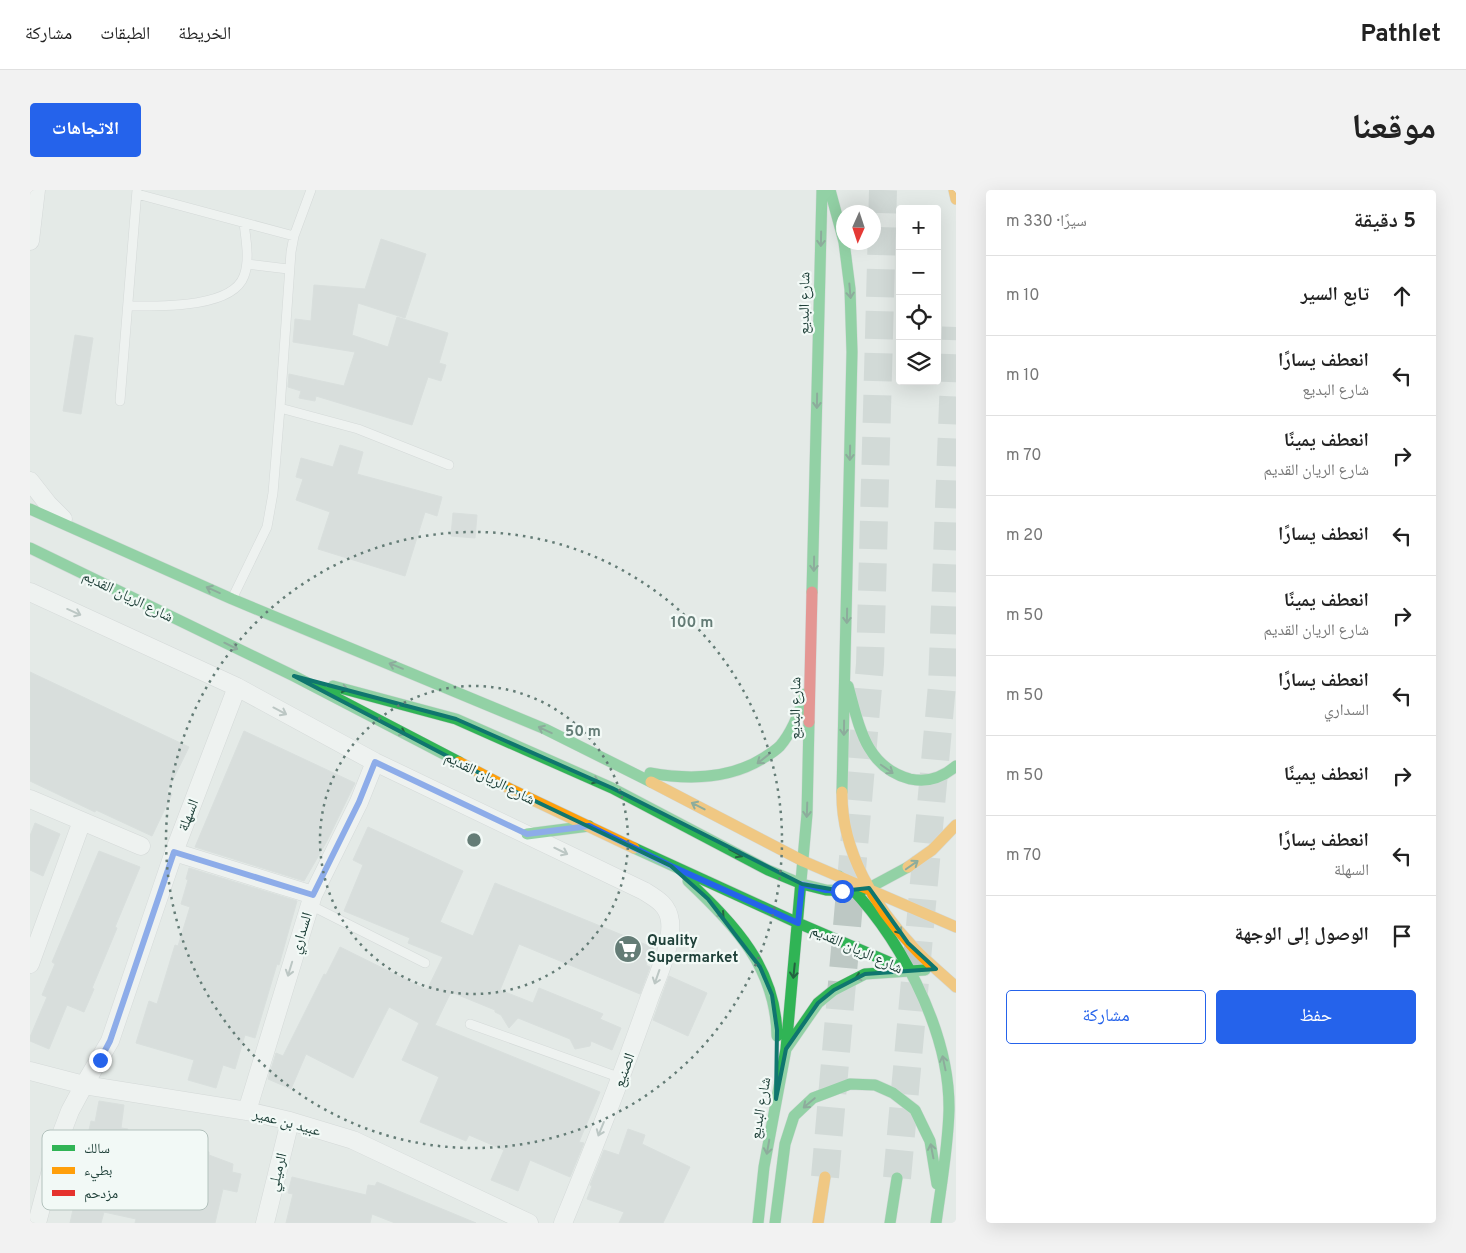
<!DOCTYPE html>
<html lang="ar">
<meta charset="utf-8">
<style>
:root{--surface:#fff;--page:#f2f2f2;--text:#222;--muted:#767676;--line:#e0e0e0;--accent:#2563eb}
body{margin:0;font-family:Overpass,"Noto Naskh Arabic",sans-serif;background:var(--page);color:var(--text);direction:rtl}
.controls{position:absolute;right:15px;top:15px;display:grid;overflow:hidden;border-radius:5px;box-shadow:0 5px 20px #0002}
.controls button{width:45px;height:45px;display:grid;place-items:center;padding:0;border:0;border-bottom:1px solid var(--line);background:var(--surface);color:var(--text);font:25px sans-serif}
.compass{position:absolute;left:806px;top:15px;width:45px;height:45px;border-radius:50%;background:var(--surface);box-shadow:0 5px 20px #0002;rotate:183deg}
.stop{position:absolute;width:15px;height:15px;margin:-11px;border:4px solid #2563eb;border-radius:50%;background:#fff}
.stop.end{background:#2563eb;border-color:#fff;box-shadow:0 1px 5px #0008}
.list{margin:0;padding:0;list-style:none}
h2{display:flex;justify-content:space-between;align-items:center;height:65px;margin:0;padding:0 20px;font-size:21px}
h2 small{font-size:16px;font-weight:400;color:var(--muted)}
.list li{display:grid;grid-template-columns:32px 1fr auto;gap:15px;align-items:center;box-sizing:border-box;height:80px;padding:0 20px;border-top:1px solid var(--line)}
.list b{display:block;font-size:19px;white-space:nowrap}
.list p{margin:0;font-size:16px;white-space:nowrap;color:var(--muted)}
.list em{font-size:16px;font-style:normal;color:var(--muted)}
.actions{display:flex;gap:10px;padding:15px 20px}
.actions a{flex:1;padding:11px 0;border:1px solid var(--accent);border-radius:5px;text-align:center;font-size:18px;color:var(--accent)}
.actions .main{background:var(--accent);color:#fff}
.icon{flex:none;width:28px;height:28px;fill:none;stroke:currentColor;stroke-width:2;stroke-linecap:round;stroke-linejoin:round}
.map{position:relative;flex:none;width:926px;height:1033px;overflow:hidden;direction:ltr;border-radius:5px}
header{display:flex;align-items:center;gap:30px;box-sizing:border-box;height:70px;padding:0 25px;background:var(--surface);border-bottom:1px solid var(--line)}
header strong{font-size:24px}
nav{display:flex;gap:28px;margin-inline-start:auto;font-size:18px}
.intro{display:flex;align-items:center;justify-content:space-between;box-sizing:border-box;height:120px;padding:0 30px}
h1{margin:0;font-size:35px}
.button{padding:12px 22px;border-radius:5px;background:var(--accent);color:#fff;font-size:18px;font-weight:700}
main{display:flex;gap:30px;padding:0 30px}
aside{flex:1;background:var(--surface);border-radius:5px;box-shadow:0 5px 20px #0002}
.map>svg:first-child{display:block}
</style>
<header>
<strong>Pathlet</strong>
<nav><a>الخريطة</a><a>الطبقات</a><a>مشاركة</a></nav>
</header>
<div class="intro"><h1>موقعنا</h1><a class="button">الاتجاهات</a></div>
<main>
<aside>
<h2>5 دقيقة<small>سيرًا · 330 m</small></h2>
<ul class="list">
<li><svg class="icon" aria-label="ahead" viewBox="0 0 24 24"><path d="M12 20V5M6 11l6-6 6 6"/></svg><div><b>تابع السير</b></div><em>10 m</em></li>
<li><svg class="icon" aria-label="left" viewBox="0 0 24 24"><path d="M17 20v-9H6M10 6l-5 5 5 5"/></svg><div><b>انعطف يسارًا</b><p>شارع البديع</p></div><em>10 m</em></li>
<li><svg class="icon" aria-label="right" viewBox="0 0 24 24"><path d="M7 20v-9h11M14 6l5 5-5 5"/></svg><div><b>انعطف يمينًا</b><p>شارع الريان القديم</p></div><em>70 m</em></li>
<li><svg class="icon" aria-label="left" viewBox="0 0 24 24"><path d="M17 20v-9H6M10 6l-5 5 5 5"/></svg><div><b>انعطف يسارًا</b></div><em>20 m</em></li>
<li><svg class="icon" aria-label="right" viewBox="0 0 24 24"><path d="M7 20v-9h11M14 6l5 5-5 5"/></svg><div><b>انعطف يمينًا</b><p>شارع الريان القديم</p></div><em>50 m</em></li>
<li><svg class="icon" aria-label="left" viewBox="0 0 24 24"><path d="M17 20v-9H6M10 6l-5 5 5 5"/></svg><div><b>انعطف يسارًا</b><p>السداري</p></div><em>50 m</em></li>
<li><svg class="icon" aria-label="right" viewBox="0 0 24 24"><path d="M7 20v-9h11M14 6l5 5-5 5"/></svg><div><b>انعطف يمينًا</b></div><em>50 m</em></li>
<li><svg class="icon" aria-label="left" viewBox="0 0 24 24"><path d="M17 20v-9H6M10 6l-5 5 5 5"/></svg><div><b>انعطف يسارًا</b><p>السهلة</p></div><em>70 m</em></li>
<li><svg class="icon" aria-label="arrive" viewBox="0 0 24 24"><path d="M6 21V4h12l-3 4 3 4H6"/></svg><div><b>الوصول إلى الوجهة</b></div></li>
</ul>
<div class="actions"><a class="main">حفظ</a><a>مشاركة</a></div>
</aside>
<div class="map">
<svg width="926" height="1033" viewBox="0 0 926 1033">
<rect width="100%" height="100%" fill="#e4eae7"/>
<!-- building -->
<path fill="#cad1cf" stroke="#ccd3d0" d="M351,49L396,64L375,128L328,113L322,145L358,157L367,127L418,143L409,173L416,175L411,191L398,187L382,235L286,206L285,211L269,208L271,201L258,197L259,184L314,196L325,162L263,152L265,129L281,131L284,95L335,99Z
M45,145L63,148L51,224L33,221Z
M310,255L333,262L327,284L412,307L407,326L395,322L375,386L288,359L300,322L266,310L273,289L266,287L271,268L303,277Z
M423,323L447,325L445,348L421,346Z
M0,482L159,557L137,602L142,604L122,646L66,620L65,622L0,591Z
M214,541L325,593L297,651L274,691L165,657Z
M5,633L30,644L13,686L0,680V646Z
M338,637L433,681L410,732L443,746L465,693L624,758L616,775L620,777L610,804L489,754L470,800L503,813L509,798L573,824L570,829L591,838L582,860L561,851L560,856L545,859L540,849L488,828L479,838L471,825L465,822V820L421,802L405,835L570,902L549,952L554,953L540,987L500,970L488,1001L461,990L474,960L439,945L436,951L390,932L409,887L372,870L389,833L359,817L323,888L276,864L261,899L238,889L246,863L253,866L294,784L296,785L310,757L397,800L413,767L378,753L380,748L314,721L333,675L323,670Z
M69,661L110,677L85,737L87,738L62,798L64,799L54,822L37,815L19,859L0,851V847L17,807L12,805L25,774L22,772Z
M159,678L267,711L249,775L247,774L225,848L215,845L205,879L193,875L186,898L158,890L164,870L106,853L119,811L127,814L145,755L148,756L160,717L151,714L158,690L156,689Z
M639,786L677,803L658,846L623,830Z
M69,911L94,915L91,938L98,939L97,943L179,962V965L203,974L202,982L211,984L207,1002L193,999L185,1033H105L106,1029L74,1022L71,1033H40L49,993H52L61,955L56,954L61,931L65,932Z
M598,939L615,945L612,954L660,977L633,1033H589L594,1022L557,1009L562,996L560,995L574,960L589,965Z
M262,987L336,1005L338,995L345,996L347,992L446,1033H365L342,1024L340,1033H256L263,1004L258,1003Z"/>
<g fill="none" stroke-linecap="round" stroke-linejoin="round">
<!-- highway-tunnel -->
<path stroke="#bdc8c4" stroke-width="28" stroke-dasharray="28 14" stroke-linecap="butt" d="M795,987L840,474L853,0
M867,988L912,495L926,137"/>
<!-- lane casing -->
<g stroke="#c1c7c5" stroke-width="10">
<path id="lane" d="M107,4L264,46
M217,74L258,79
M98,116C127,116 202,119 214,86C220,70 216,50 214,33
M90,211L107,0
M250,218L328,239L419,275
M202,409L237,337L243,303L250,218L261,62L264,46L281,0
M280,715L395,773
M440,834L591,888"/>
</g>
<!-- street casing -->
<g stroke="#c1c7c5" stroke-width="19">
<path id="street" d="M0,51L6,0
M0,291L18,314L33,329
M0,402L207,497L345,572L614,701C627,709 638,715 640,731C643,755 626,789 618,812C592,886 563,960 533,1033
M0,609L111,656
M144,662L283,705
M0,774L52,631
M0,881L54,895L217,921L260,931L323,950L499,1033
M217,921L283,705L329,612L345,572
M7,1033L29,950L40,921L54,895L80,851L144,662L207,497
M235,1033L260,931"/>
</g>
<!-- fast casing -->
<g stroke="#bfc8c5" stroke-width="12">
<path id="fast" d="M800,0L814,52
M0,319L202,409L515,539L621,592
M0,358L264,486L429,572
M782,402L792,0
M303,496L426,529L582,598L738,680L772,694L796,700L825,701L839,698L878,677
M818,496C829,535 835,577 880,589C897,593 913,587 926,576
M620,583C659,590 700,590 735,567C740,564 746,560 750,556C762,542 770,521 775,504
M812,602L822,162L820,99L814,52
M497,644L559,636
M604,658L768,733
M809,686C867,740 920,839 919,920C918,958 911,996 906,1033
M658,691C705,735 746,778 747,846
M768,733L875,779
M756,859L788,813L804,800L835,784L895,780
M728,1033L734,977L756,859L777,624L779,532
M745,1033L755,954L764,926L783,908L820,894L845,895L863,903L885,920L900,951L907,994
M860,1033L867,988"/>
</g>
<!-- slow casing -->
<g stroke="#bfc8c5" stroke-width="12">
<path id="slow" d="M924,0L926,9
M429,572L482,600L604,658
M621,592L773,671
M812,602C811,661 845,717 884,758C897,772 912,784 926,797
M773,671L926,737
M878,677L902,660L926,635
M788,1033L795,987"/>
</g>
<!-- jam casing -->
<g stroke="#bfc8c5" stroke-width="12">
<path id="jam" d="M779,532L782,402"/>
</g>
<!-- lane -->
<use href="#lane" stroke="#fbfcfb" stroke-width="9"/>
<!-- street -->
<use href="#street" stroke="#fbfcfb" stroke-width="18"/>
<!-- fast -->
<use href="#fast" stroke="#30b455" stroke-width="11"/>
<!-- slow -->
<use href="#slow" stroke="#ff9f0a" stroke-width="11"/>
<!-- jam -->
<use href="#jam" stroke="#e5322d" stroke-width="11"/>
</g>
<!-- one-way arrows -->
<defs><path id="oneway-shaft" d="M-6 0H5M1.5-3L5.5 0L1.5 3" fill="none" stroke-width="1.6" stroke-linecap="round" stroke-linejoin="round" transform="scale(1.25)"/></defs>
<g stroke="#246341">
<use href="#oneway-shaft" transform="translate(791 49) rotate(91)"/>
<use href="#oneway-shaft" transform="translate(820 101) rotate(85)"/>
<use href="#oneway-shaft" transform="translate(787 211) rotate(91)"/>
<use href="#oneway-shaft" transform="translate(820 263) rotate(91)"/>
<use href="#oneway-shaft" transform="translate(784 374) rotate(91)"/>
<use href="#oneway-shaft" transform="translate(183 400) rotate(-156)"/>
<use href="#oneway-shaft" transform="translate(817 426) rotate(91)"/>
<use href="#oneway-shaft" transform="translate(201 456) rotate(26)"/>
<use href="#oneway-shaft" transform="translate(366 476) rotate(-158)"/>
<use href="#oneway-shaft" transform="translate(311 498) rotate(14)"/>
<use href="#oneway-shaft" transform="translate(814 538) rotate(91)"/>
<use href="#oneway-shaft" transform="translate(515 540) rotate(-155)"/>
<use href="#oneway-shaft" transform="translate(369 541) rotate(27)"/>
<use href="#oneway-shaft" transform="translate(733 569) rotate(142)"/>
<use href="#oneway-shaft" transform="translate(857 579) rotate(35)"/>
<use href="#oneway-shaft" transform="translate(562 589) rotate(24)"/>
<use href="#oneway-shaft" transform="translate(668 616) rotate(-153)"/>
<use href="#oneway-shaft" transform="translate(777 620) rotate(92)"/>
<use href="#oneway-shaft" transform="translate(706 663) rotate(28)"/>
<use href="#oneway-shaft" transform="translate(882 675) rotate(-35)"/>
<use href="#oneway-shaft" transform="translate(689 722) rotate(49)"/>
<use href="#oneway-shaft" transform="translate(867 738) rotate(52)"/>
<use href="#oneway-shaft" transform="translate(764 781) rotate(96)"/>
<use href="#oneway-shaft" transform="translate(832 786) rotate(160)"/>
<use href="#oneway-shaft" transform="translate(914 873) rotate(-102)"/>
<use href="#oneway-shaft" transform="translate(779 913) rotate(140)"/>
<use href="#oneway-shaft" transform="translate(738 957) rotate(100)"/>
<use href="#oneway-shaft" transform="translate(902 961) rotate(-101)"/>
</g>
<g stroke="#8d9e9a">
<use href="#oneway-shaft" transform="translate(44 422) rotate(24)"/>
<use href="#oneway-shaft" transform="translate(250 521) rotate(28)"/>
<use href="#oneway-shaft" transform="translate(531 661) rotate(26)"/>
<use href="#oneway-shaft" transform="translate(260 779) rotate(107)"/>
<use href="#oneway-shaft" transform="translate(627 787) rotate(109)"/>
<use href="#oneway-shaft" transform="translate(571 939) rotate(112)"/>
</g>
<g fill="none" stroke-linecap="round" stroke-linejoin="round">
<!-- route -->
<path stroke="#2563eb" stroke-width="6" d="M70,870L80,851L144,662L283,705L329,612L345,572L497,644L559,636L641,676L768,733L772,694L796,700L812,701"/>
</g>
<!-- marked area -->
<path d="M0 0H926V1033H0ZM264,486L426,529L582,598L772,694L812,701L839,698L878,753L906,779L835,784L804,800L788,813L756,859L746,909L747,840L742,805L730,777L678,709L641,676L482,600Z" fill="#e4eae7" fill-opacity=".55" fill-rule="evenodd"/>
<path fill="none" stroke="#0f766e" stroke-width="4" stroke-linejoin="round" d="M264,486L426,529L582,598L772,694L812,701L839,698L878,753L906,779L835,784L804,800L788,813L756,859L746,909L747,840L742,805L730,777L678,709L641,676L482,600Z"/>
<!-- distance rings -->
<g fill="none" stroke="#647c76" stroke-width="2.5" stroke-dasharray="2.5 5">
<circle cx="444" cy="650" r="154"/>
<circle cx="444" cy="650" r="308"/>
</g>
<!-- icons -->
<defs>
<g id="supermarket-disc" transform="scale(1.4375)"><circle r="9.5" fill="#647c76" stroke="#f2f9f6"/><path d="M-6-5.5h2.5l.6 2H6L4.5 2H-2.5L-4.4-4H-6ZM-1.5 3.2a1.3 1.3 0 1 0 .1 0ZM3 3.2a1.3 1.3 0 1 0 .1 0Z" fill="#fff"/></g>
</defs>
<g fill-rule="evenodd">
<use href="#supermarket-disc" x="598" y="759"/>
</g>
<g text-anchor="middle" stroke-width="4.5" stroke-linejoin="round" paint-order="stroke">
<!-- street labels -->
<g font-size="15" fill="#1f4039" stroke="#f2f9f6">
<text transform="translate(774 113) rotate(-89)" y="5">شارع البديع</text>
<text transform="translate(98 406) rotate(26)" y="5">شارع الريان القديم</text>
<text transform="translate(765 518) rotate(-89)" y="5">شارع البديع</text>
<text transform="translate(460 588) rotate(27)" y="5">شارع الريان القديم</text>
<text transform="translate(158 625) rotate(-69)" y="5">السهلة</text>
<text transform="translate(271 743) rotate(-73)" y="5">السداري</text>
<text transform="translate(827 759) rotate(24)" y="5">شارع الريان القديم</text>
<text transform="translate(594 880) rotate(-70)" y="5">الصنيع</text>
<text transform="translate(730 918) rotate(-80)" y="5">شارع البديع</text>
<text transform="translate(257 932) rotate(15)" y="5">عبيد بن عمير</text>
<text transform="translate(247 982) rotate(-76)" y="5">الرميلي</text>
</g>
<!-- poi labels -->
<g font-size="15" font-weight="bold" fill="#1f4039" stroke="#f2f9f6" text-anchor="start">
<text x="617" y="755">Quality<tspan x="617" dy="17">Supermarket</tspan></text>
</g>
</g>
<!-- legend -->
<rect x="12" y="940" width="166" height="80" rx="8" fill="#f2f9f6" stroke="#b3c2bd" stroke-width="1"/>
<rect x="22" y="955" width="23" height="6" fill="#30b455"/>
<rect x="22" y="977" width="23" height="7" fill="#ff9f0a"/>
<rect x="22" y="1000" width="23" height="6" fill="#e5322d"/>
<g font-size="14" fill="#1f4039">
<text x="54" y="963">سالك</text>
<text x="54" y="985">بطيء</text>
<text x="54" y="1008">مزدحم</text>
</g>
<circle cx="444" cy="650" r="8" fill="#647c76" stroke="#f2f9f6" stroke-width="2.5"/>
<g font-size="15" text-anchor="middle" font-weight="bold" fill="#647c76" stroke="#f2f9f6" stroke-width="4.5" stroke-linejoin="round" paint-order="stroke">
<text x="662" y="437">100 m</text>
<text x="553" y="546">50 m</text>
</g>
</svg>
<div class="controls">
<button>+</button>
<button>−</button>
<button><svg class="icon" aria-label="locate" viewBox="0 0 24 24"><circle cx="12" cy="12" r="6"/><path d="M12 2v4M12 18v4M2 12h4M18 12h4"/></svg></button>
<button><svg class="icon" aria-label="layers" viewBox="0 0 24 24"><path d="M12 4l9 5-9 5-9-5zM3 14l9 5 9-5"/></svg></button>
</div>
<svg class="compass" viewBox="-18 -18 36 36"><path d="M0-13l5 13h-10z" fill="#e53935"/><path d="M0 13l5-13h-10z" fill="#767676"/></svg>
<div class="stop" style="left:812px;top:701px"></div>
<div class="stop end" style="left:70px;top:870px"></div>
</div>
</main>
